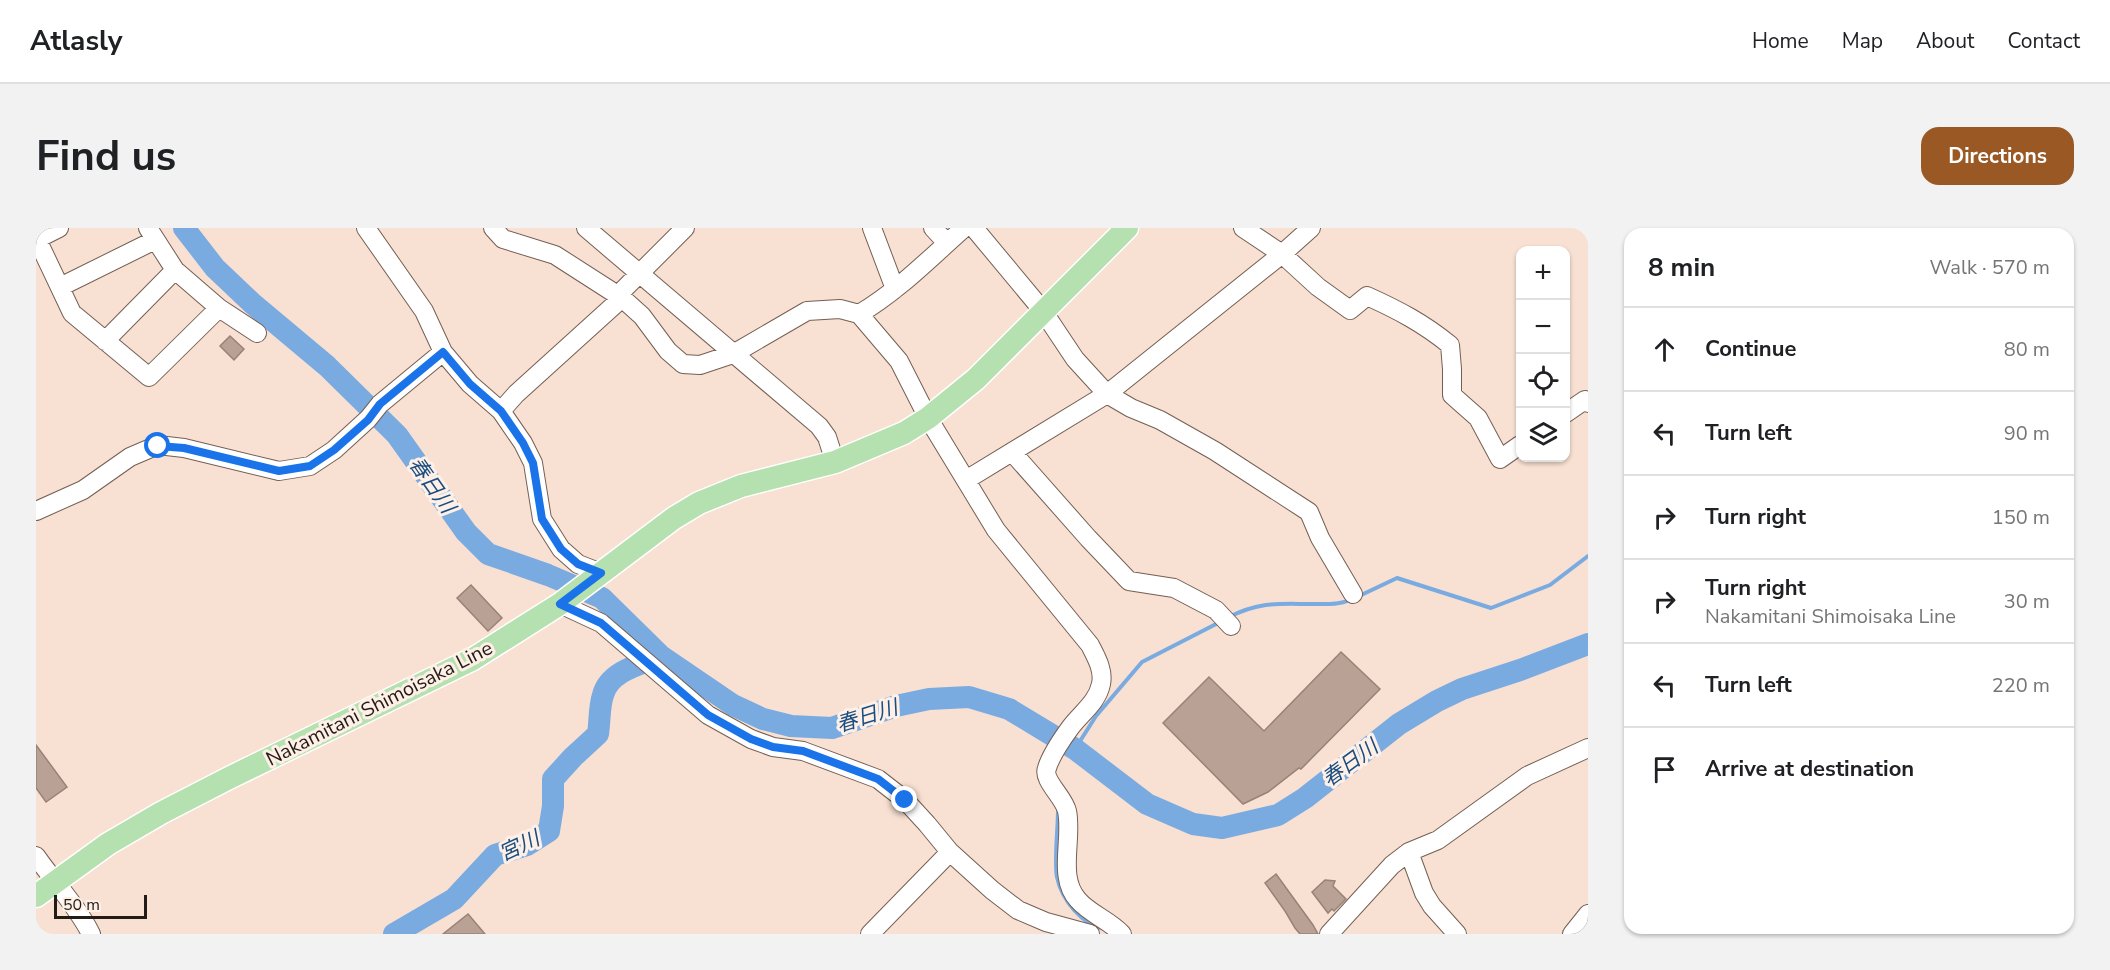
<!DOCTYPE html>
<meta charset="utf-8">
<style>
:root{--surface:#fff;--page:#f2f2f2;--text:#202124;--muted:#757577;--line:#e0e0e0;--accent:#9a5924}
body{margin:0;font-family:"Nunito Sans","Noto Sans JP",sans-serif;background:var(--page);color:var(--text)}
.controls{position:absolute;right:18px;top:18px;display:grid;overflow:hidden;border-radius:12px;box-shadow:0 2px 4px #0004}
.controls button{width:54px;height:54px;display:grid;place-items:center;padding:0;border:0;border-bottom:2px solid var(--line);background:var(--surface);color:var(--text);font:30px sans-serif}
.scale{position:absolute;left:18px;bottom:15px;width:93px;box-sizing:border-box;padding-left:6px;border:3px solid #231b16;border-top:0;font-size:16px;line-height:21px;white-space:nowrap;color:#231b16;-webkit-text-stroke:4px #fef0e7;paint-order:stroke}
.stop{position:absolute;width:18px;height:18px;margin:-14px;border:4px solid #1a73e8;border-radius:50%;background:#fff}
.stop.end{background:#1a73e8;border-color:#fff;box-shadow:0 2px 6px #0008}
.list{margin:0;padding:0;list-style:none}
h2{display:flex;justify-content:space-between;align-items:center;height:78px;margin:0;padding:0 24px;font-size:26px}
h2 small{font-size:20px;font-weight:400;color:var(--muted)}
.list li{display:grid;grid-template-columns:39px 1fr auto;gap:18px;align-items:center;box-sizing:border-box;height:84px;padding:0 24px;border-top:2px solid var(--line)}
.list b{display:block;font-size:22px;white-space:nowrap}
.list p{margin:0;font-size:20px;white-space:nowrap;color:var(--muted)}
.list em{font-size:20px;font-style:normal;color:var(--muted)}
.icon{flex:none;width:33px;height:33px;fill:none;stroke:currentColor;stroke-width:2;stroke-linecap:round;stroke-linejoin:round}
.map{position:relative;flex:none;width:1552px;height:706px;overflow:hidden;border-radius:18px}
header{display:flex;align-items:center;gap:36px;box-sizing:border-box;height:84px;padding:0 30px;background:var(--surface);border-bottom:2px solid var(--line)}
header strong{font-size:28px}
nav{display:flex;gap:33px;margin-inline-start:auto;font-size:21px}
.intro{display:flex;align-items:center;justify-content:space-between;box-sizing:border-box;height:144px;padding:0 36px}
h1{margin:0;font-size:42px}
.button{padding:15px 27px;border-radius:18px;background:var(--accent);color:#fff;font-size:21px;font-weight:700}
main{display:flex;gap:36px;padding:0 36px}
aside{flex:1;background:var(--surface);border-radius:18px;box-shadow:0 2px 4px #0004}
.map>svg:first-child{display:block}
</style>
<header>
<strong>Atlasly</strong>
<nav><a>Home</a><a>Map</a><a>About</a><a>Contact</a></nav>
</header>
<div class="intro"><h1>Find us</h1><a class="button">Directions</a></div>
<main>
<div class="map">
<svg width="1552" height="706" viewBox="0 0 1552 706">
<rect width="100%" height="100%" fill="#f8e0d2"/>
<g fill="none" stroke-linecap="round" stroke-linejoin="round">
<!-- stream -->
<path stroke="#79abe1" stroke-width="4" d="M1321,369L1361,350L1455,380L1514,357L1552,328
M1193,389C1224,373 1243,376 1277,376C1289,376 1303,377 1314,372
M1039,521L1060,488L1106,434L1184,394
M1022,583C1022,600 1018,634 1021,649C1026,672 1046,697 1069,701"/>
<!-- river -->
<path stroke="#79abe1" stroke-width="22" d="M148,0L179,40L217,76L291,138L361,207L430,304L452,326L512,347L566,370L625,428L697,477L727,491L755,498L796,500L860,478L893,471L933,469L973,481L1039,521L1111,576L1157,596L1186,600L1242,587L1269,570L1363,496L1401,473L1426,461L1484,442L1552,416
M358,706L418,671L459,627L491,617L513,603L517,578V551L537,529L562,506C564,493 563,479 567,467C573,443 605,436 625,428
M1550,706L1552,703"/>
</g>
<!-- building -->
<path fill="#b9a195" stroke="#998277" stroke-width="1.5" d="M194,108L208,121L198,132L184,118Z
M435,357L466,390L452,403L421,370Z
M1305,424L1344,461L1265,541L1263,540L1232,564L1207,576L1127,495L1173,449L1228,503Z
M0,517L31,559L10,574L0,560Z
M1240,646L1277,697L1282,706H1264L1259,700L1249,683L1229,655Z
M1289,652L1299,653L1297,658L1310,671L1298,683L1296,681L1292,685L1276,664Z
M432,686L449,706H407Z"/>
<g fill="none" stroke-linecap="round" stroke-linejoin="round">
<!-- minor casing -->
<g stroke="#745f53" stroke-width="20">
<path id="minor" d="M112,0L139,42L183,80L221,105
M330,0L388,83L407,124L434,156L465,183L487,215L497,235L506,291L525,321L542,336L565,345
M457,0L467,11L519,27L586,70L606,88L632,123L647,136L664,137L697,126L771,83L804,81L823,86L863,133L892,190L960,302L1054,417C1060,429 1068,442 1065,456C1061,475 1045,485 1034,500C1026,511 1015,527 1011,540C1006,552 1028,569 1031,583C1037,611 1021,649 1042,672C1054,686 1073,692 1086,706
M550,0L783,198L791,209L799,234
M836,0L859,61
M897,0L911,15
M938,0L1007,83L1039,131L1071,166L1095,180L1124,192L1179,223L1273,284L1284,310L1317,366
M1207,0L1246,26L1282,59L1314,82L1331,68C1362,82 1387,95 1414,117L1416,141V167L1442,190L1464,231L1484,217
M0,9L36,85L113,149L183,80
M1,11L23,0
M24,59L119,12
M582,67L649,0
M823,86C862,63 894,30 928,0
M69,113L139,42
M465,183L480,166L586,70
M1530,185L1549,172L1552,175
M976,224L1052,310L1093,353L1138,360L1180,382L1195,398
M930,252L1071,166L1246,26L1275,0
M0,283L47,262L94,229L122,217L148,220L243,243L274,238L298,222L332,191L344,176L407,124
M524,376L565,395L672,487L715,511L737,519L767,523L842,551L869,572L891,596L914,624L956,662L982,682L1010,694L1054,706
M1373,624L1388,665L1396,678L1421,706
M0,628C18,654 41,678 55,706
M834,706L914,624
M1293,706L1356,637L1373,624L1402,612L1491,548L1552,520
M1536,706L1552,686"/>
</g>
<!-- major casing -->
<g stroke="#fff" stroke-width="25">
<path id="major" d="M0,668L72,616L125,585L193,550L437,431L524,376L638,290L663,275L705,258L799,234L868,205L892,190L940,151L1091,0"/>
</g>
<!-- minor -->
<use href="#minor" stroke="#fff" stroke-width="18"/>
<!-- major -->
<use href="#major" stroke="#b5e0af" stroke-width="22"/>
<!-- rail casing -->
<g stroke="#675a52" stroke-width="6">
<path id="rail" d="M1551,0L1552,1"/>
</g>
<!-- rail -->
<use href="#rail" stroke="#fef0e7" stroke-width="4" stroke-dasharray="11" stroke-linecap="butt"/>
</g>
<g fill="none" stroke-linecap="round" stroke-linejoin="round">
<!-- route -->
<path stroke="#1a73e8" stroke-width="8" d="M122,218L148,220L243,243L274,238L298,222L332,192L344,176L407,124L434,156L465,183L487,215L497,235L506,291L525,321L542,336L565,345L524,376L565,395L672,487L715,511L737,519L767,523L842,551L869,572"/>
</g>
<g text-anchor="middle" stroke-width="6" stroke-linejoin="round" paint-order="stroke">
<!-- street labels -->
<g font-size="20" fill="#231b16" stroke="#fef0e7">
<text transform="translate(343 475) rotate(-27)" y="7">Nakamitani Shimoisaka Line</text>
</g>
<!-- water labels -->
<g font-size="21" font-style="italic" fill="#1a4e80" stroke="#fef0e7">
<text transform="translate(396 257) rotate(55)" y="7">春日川</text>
<text transform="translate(831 488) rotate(-17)" y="7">春日川</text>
<text transform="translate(1314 535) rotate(-36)" y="7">春日川</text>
<text transform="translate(483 618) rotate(-25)" y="7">宮川</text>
</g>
</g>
</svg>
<div class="controls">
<button>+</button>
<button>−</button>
<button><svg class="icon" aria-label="locate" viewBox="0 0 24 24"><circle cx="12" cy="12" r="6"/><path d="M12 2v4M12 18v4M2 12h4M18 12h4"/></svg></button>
<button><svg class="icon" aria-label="layers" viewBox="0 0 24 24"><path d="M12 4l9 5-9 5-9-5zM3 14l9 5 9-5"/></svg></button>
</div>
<div class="scale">50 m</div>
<div class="stop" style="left:122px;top:218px"></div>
<div class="stop end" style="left:869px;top:572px"></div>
</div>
<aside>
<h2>8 min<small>Walk · 570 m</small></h2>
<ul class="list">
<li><svg class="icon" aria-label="ahead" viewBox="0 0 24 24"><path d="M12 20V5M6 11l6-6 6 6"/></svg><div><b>Continue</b></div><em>80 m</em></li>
<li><svg class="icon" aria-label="left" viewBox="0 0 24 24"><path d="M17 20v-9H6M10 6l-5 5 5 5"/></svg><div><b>Turn left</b></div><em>90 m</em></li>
<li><svg class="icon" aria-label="right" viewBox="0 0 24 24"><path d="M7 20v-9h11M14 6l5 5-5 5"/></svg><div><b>Turn right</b></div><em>150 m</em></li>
<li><svg class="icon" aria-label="right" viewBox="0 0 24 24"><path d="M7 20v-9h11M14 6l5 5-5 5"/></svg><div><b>Turn right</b><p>Nakamitani Shimoisaka Line</p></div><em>30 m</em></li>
<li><svg class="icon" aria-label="left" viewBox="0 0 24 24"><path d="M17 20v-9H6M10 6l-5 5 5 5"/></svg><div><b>Turn left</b></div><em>220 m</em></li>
<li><svg class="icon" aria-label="arrive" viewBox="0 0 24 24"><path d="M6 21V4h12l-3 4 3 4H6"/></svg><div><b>Arrive at destination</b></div></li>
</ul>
</aside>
</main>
